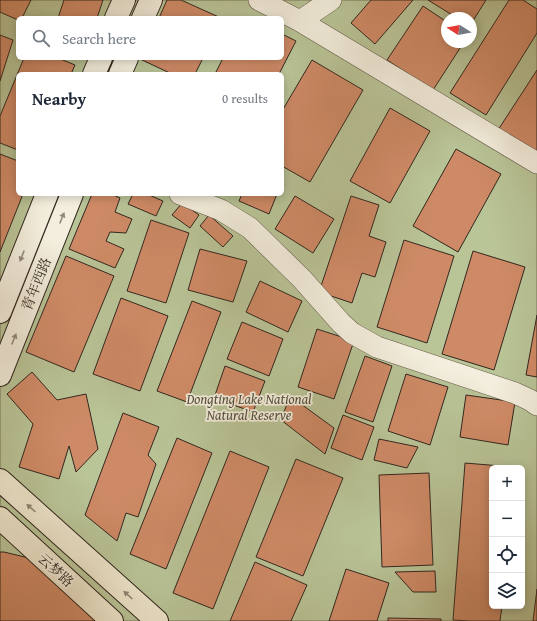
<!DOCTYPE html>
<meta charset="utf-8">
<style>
:root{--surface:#fff;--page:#f2f2f3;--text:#1f2937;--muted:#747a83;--line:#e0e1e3}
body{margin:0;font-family:"Gentium Book Plus","Noto Serif SC",serif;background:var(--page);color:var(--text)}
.controls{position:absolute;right:12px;bottom:12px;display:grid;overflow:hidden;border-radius:6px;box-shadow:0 2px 10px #0003}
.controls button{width:36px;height:36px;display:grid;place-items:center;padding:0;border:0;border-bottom:1px solid var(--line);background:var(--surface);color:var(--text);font:20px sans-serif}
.compass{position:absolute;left:441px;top:12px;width:36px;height:36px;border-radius:50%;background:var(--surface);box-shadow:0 2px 10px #0003;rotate:281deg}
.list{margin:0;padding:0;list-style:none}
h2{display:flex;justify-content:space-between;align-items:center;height:52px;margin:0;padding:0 16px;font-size:17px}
h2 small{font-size:13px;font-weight:400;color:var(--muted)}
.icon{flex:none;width:22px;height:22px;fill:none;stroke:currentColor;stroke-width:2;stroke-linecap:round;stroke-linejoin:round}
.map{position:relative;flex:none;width:537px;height:621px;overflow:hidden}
.search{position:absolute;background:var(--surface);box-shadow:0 2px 10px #0003;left:16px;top:16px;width:268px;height:44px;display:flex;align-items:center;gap:10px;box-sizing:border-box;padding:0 14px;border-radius:6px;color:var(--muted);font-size:15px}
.panel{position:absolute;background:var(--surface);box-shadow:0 2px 10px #0003;left:16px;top:72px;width:268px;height:124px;border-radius:6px}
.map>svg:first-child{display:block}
</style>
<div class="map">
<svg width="537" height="621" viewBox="0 0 537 621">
<rect width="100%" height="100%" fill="#ede5cb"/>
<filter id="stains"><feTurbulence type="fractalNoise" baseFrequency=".005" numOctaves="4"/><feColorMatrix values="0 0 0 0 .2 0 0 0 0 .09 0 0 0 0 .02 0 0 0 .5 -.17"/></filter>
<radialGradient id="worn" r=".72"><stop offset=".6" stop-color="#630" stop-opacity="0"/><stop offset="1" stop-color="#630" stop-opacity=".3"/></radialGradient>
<!-- green -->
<path fill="#b9c497" stroke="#76765b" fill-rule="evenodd" d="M0,0H537V621H0ZM18,18H282V58H18ZM447,18H471V42H447ZM18,74H282V194H18ZM492,468H522V606H492Z"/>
<!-- building -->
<path fill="#ce8a66" stroke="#32271f" d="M0,0H31L22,18H18V20L0,12Z
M64,0H103L97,18H58Z
M167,0H181L221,18H159Z
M371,0H413L375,44L351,23Z
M428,0H486L471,24V18H457Z
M509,0H523L537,9V33L486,115L450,93Z
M423,6L447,22V42H464L433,90L387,60Z
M282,34L296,41L279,74H215L223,58H282Z
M0,35L13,40L0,81Z
M24,58H58L75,65L71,74H18V150L0,143V116Z
M141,58H203L195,74H172L140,59Z
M312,60L363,90L310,182L282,166V111Z
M537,70V155L498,130Z
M390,108L430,131L390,203L350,181Z
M456,149L501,174L458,252L413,226Z
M0,154L18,161V194H23L0,252Z
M92,194H111L120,198L115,212L132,219L126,233L110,232L106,241L124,249L115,268L69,249Z
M133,194H147L163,201L156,216L128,204Z
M242,194H277L269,214L239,201Z
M295,196L334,219L313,253L275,229Z
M351,196L379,205L369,236L386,242L375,277L362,273L352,303L319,292Z
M182,203L199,215L190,228L172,215Z
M209,215L233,236L223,247L200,226Z
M151,220L189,233L166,303L127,291Z
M404,240L454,256L427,343L377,327Z
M200,249L247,261L233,302L188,290Z
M473,251L525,267L494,370L442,354Z
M66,256L114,276L74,372L26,352Z
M260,281L302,301L288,332L246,312Z
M121,298L168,316L140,391L93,374Z
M192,301L221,312L187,402L157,391Z
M537,315V377L526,375Z
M242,322L283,339L269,376L227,359Z
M317,329L354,341L334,399L298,387Z
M365,356L392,366L373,422L345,412Z
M225,366L265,381L253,412L214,398Z
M32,372L57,400L86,394L98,449L76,472L69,446L59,479L19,467L33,424L7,394Z
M406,374L448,387L430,445L388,431Z
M466,395L515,402L508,445L460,437Z
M290,396L334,428L325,454L281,420Z
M123,413L159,427L148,455L156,464L138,517L126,513L117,541L85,515Z
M343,415L374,427L362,460L331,448Z
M177,438L212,453L166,569L130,554Z
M379,439L418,447L407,468L374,460Z
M230,451L269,467L213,609L173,593Z
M296,459L343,478L303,576L256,557Z
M465,463L513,467V468H492V606H502L500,621H470L453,620Z
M429,473L433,565L382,567L379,475Z
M0,552H4L33,559L99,621H0Z
M255,562L307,585L291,621H230Z
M346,569L389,583L377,621H329Z
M435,571L436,592H413L395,572Z
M537,589V621H533Z
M388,618L441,619V621H388Z"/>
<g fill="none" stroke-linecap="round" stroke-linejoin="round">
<!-- minor casing -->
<g stroke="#61564a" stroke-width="22">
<path id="minor" d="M259,0L300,21L537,163
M300,21L331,0
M180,194L221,210L250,228L302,279L341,323L352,333L377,347L515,393L530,400L537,405"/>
</g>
<!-- secondary casing -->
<g stroke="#32271f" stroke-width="24">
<path id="secondary" d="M116,18L124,0
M143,18L151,0
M94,74L101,58
M120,74L127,58
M0,312L47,194
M0,375L72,194"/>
</g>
<!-- primary casing -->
<g stroke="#32271f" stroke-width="24">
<path id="primary" d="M0,480L157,621
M0,518L112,621"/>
</g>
<!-- minor -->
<use href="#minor" stroke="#f3eedd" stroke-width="21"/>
<!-- secondary -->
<use href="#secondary" stroke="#f3eedd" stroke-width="22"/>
<!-- primary -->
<use href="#primary" stroke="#ede5cb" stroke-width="22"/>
</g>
<!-- one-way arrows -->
<defs><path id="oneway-solid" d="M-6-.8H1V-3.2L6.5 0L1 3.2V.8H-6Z"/></defs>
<g fill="#928a7e">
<use href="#oneway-solid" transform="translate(62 218) rotate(-68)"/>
<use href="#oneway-solid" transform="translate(22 256) rotate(112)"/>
<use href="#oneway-solid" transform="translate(14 339) rotate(-68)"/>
</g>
<g fill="#908675">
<use href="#oneway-solid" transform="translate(31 508) rotate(-138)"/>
<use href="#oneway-solid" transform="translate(128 595) rotate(-138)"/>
</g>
<g text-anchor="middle" stroke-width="3.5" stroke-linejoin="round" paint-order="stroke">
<!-- street labels -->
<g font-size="14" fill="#32271f" stroke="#f3eedd">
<text transform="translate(36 284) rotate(-68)" y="5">青年西路</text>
<text transform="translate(56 570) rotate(42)" y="5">云梦路</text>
</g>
<!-- park labels -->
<g font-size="14" font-style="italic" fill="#544e3d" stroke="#f3eedd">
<text x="249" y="404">Dongting Lake National<tspan x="249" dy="16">Natural Reserve</tspan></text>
</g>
</g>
<rect width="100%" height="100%" filter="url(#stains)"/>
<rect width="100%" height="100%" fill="url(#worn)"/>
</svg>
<div class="controls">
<button>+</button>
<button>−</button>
<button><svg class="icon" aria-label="locate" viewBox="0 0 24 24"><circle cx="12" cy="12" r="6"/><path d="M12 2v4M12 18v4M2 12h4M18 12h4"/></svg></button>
<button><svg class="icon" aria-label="layers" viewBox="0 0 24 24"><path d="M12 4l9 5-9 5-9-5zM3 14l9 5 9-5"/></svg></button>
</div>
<svg class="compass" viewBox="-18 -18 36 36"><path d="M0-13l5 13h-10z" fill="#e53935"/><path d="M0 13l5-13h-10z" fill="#747a83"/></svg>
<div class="search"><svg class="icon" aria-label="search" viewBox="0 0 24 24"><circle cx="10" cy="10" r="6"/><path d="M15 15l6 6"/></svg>Search here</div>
<section class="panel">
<h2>Nearby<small>0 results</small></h2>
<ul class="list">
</ul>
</section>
</div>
